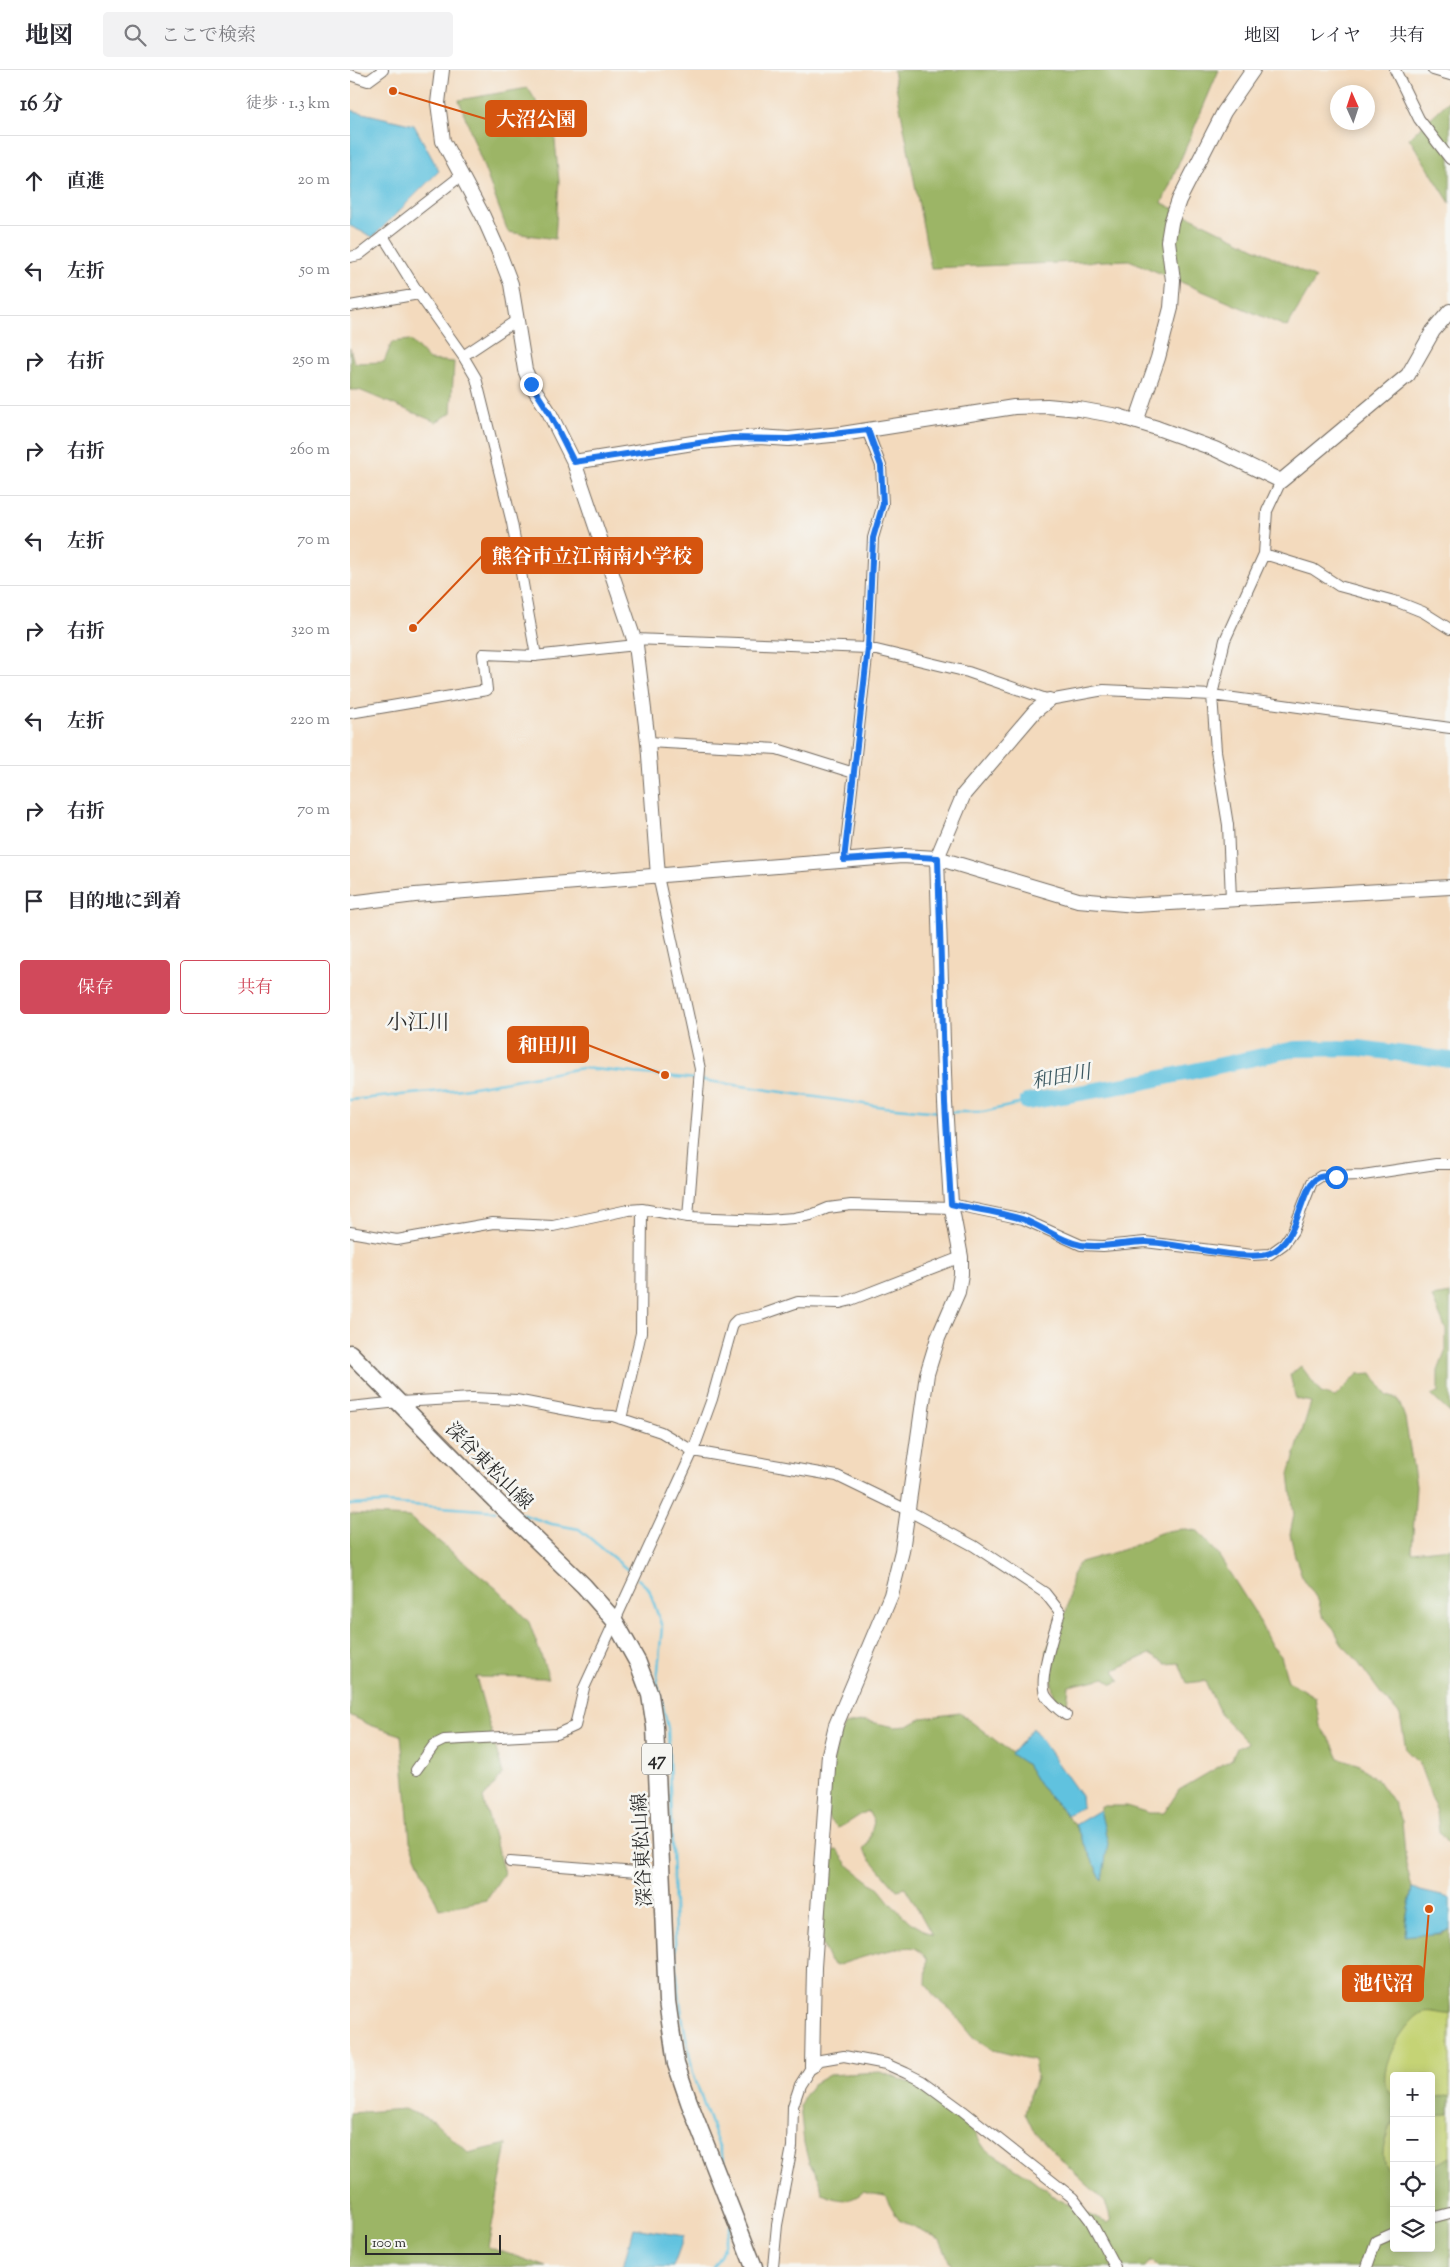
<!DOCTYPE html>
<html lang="ja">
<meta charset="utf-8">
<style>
:root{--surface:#fff;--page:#f2f2f3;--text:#2b2b33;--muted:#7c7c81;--line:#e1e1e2;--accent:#d1495b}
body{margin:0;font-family:"Sorts Mill Goudy","Noto Serif JP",serif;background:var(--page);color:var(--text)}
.controls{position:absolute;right:15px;bottom:15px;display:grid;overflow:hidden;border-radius:5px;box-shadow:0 2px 12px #0003}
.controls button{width:45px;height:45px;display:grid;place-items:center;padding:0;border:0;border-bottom:1px solid var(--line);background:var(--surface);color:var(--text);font:25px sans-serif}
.compass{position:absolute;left:980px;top:15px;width:45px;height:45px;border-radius:50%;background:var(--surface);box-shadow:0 2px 12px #0003;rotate:357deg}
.scale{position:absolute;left:15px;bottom:12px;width:136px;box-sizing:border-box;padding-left:5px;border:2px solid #2b2b2b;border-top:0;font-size:14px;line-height:18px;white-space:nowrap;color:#2b2b2b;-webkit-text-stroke:4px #f6f6f2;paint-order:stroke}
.stop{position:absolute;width:15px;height:15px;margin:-11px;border:4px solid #1a73e8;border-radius:50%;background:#fff}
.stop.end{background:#1a73e8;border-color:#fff;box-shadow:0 1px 5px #0008}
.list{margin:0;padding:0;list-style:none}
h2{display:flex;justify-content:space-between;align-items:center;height:65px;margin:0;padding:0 20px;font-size:21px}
h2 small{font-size:16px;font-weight:400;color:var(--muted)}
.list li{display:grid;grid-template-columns:32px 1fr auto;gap:15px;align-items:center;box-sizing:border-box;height:90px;padding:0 20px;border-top:1px solid var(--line)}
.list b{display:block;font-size:19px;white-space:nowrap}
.list em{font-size:16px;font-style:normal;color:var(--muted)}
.actions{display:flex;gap:10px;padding:15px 20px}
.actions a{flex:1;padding:11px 0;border:1px solid var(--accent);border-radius:5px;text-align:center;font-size:18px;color:var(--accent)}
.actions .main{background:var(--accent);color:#fff}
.icon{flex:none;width:28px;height:28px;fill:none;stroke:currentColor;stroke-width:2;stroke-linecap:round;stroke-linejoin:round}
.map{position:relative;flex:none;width:1100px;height:2197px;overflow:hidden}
header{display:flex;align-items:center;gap:30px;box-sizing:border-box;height:70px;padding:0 25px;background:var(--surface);border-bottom:1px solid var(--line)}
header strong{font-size:24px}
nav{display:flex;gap:28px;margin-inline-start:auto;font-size:18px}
.search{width:350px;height:45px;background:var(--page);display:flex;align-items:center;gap:12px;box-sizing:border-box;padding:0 18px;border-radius:5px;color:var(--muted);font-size:19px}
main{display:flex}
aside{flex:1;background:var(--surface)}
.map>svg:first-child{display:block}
</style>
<header>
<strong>地図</strong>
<div class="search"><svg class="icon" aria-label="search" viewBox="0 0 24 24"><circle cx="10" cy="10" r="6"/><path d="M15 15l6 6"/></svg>ここで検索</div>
<nav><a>地図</a><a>レイヤ</a><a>共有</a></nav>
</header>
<main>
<aside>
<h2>16 分<small>徒歩 · 1.3 km</small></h2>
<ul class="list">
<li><svg class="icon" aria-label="ahead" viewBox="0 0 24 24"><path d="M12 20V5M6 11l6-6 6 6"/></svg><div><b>直進</b></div><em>20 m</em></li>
<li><svg class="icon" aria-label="left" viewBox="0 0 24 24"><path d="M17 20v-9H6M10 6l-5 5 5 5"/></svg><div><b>左折</b></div><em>50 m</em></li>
<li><svg class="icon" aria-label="right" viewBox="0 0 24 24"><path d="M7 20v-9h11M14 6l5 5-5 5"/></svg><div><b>右折</b></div><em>250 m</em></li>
<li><svg class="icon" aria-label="right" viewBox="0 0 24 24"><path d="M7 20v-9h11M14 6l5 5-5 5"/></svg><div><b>右折</b></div><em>260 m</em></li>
<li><svg class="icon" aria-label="left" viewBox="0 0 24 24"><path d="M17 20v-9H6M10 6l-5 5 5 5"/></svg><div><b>左折</b></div><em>70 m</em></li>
<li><svg class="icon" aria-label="right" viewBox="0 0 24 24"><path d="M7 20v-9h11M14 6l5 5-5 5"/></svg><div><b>右折</b></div><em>320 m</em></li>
<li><svg class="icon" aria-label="left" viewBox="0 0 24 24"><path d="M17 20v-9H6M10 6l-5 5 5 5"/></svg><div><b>左折</b></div><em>220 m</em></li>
<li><svg class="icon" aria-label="right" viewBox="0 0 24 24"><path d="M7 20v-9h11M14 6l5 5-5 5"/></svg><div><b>右折</b></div><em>70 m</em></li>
<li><svg class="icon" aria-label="arrive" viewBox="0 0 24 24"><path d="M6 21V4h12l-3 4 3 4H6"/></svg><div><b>目的地に到着</b></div></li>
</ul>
<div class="actions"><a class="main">保存</a><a>共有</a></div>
</aside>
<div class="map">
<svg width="1100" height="2197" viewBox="0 0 1100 2197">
<rect width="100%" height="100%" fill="#f6f6f2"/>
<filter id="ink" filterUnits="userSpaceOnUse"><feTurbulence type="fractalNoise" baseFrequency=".02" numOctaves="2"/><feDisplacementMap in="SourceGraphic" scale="10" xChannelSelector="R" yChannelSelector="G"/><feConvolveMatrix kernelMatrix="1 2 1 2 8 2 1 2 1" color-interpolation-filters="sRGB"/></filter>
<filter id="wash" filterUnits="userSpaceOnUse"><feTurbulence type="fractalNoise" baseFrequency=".0096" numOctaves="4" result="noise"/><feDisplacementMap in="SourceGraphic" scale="20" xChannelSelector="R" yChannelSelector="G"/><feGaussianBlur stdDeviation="1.12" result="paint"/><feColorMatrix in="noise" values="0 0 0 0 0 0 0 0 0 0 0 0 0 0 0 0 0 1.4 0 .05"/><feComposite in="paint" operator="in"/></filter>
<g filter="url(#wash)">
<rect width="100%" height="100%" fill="#f3dabd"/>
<!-- green -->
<path fill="#c5d375" stroke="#787f50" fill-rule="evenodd" d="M1067,1934L1100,1936V2197H1023L1020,2012ZM1044,2006H1081V2178H1044Z"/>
<!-- forest -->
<path fill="#9cb566" stroke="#647048" d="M543,0H869L812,133L966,208L937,257L779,190L581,198Z
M178,18L204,61L209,111L205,169L158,162L109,30Z
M1100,30V133L1059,68Z
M60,270L79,290L104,292L101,343L86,352L9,320H0V278L4,293L34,292L42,272Z
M1100,1224V1343L1081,1325L1088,1323V1301L1096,1280V1260L1082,1227Z
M951,1296L971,1323L985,1327L1008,1304L1022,1303L1037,1326L1048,1329L1055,1348L1066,1415L1062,1482L1100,1478V1777L1089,1762L1087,1742L1069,1693L1056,1680L1050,1645L1032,1625L1004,1587L992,1575L984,1559L972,1545L969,1532L952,1506L945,1486L940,1464L944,1445L939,1404L961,1332L946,1329L940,1305Z
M0,1444L59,1447L147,1519L179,1552L199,1608L126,1607L153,1704L133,1728L154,1803L136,1830L89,1839L60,1771L51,1665L20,1655L0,1645Z
M836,1459L848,1461L867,1483L904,1541L921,1575L931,1586L938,1611L965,1627L970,1656L982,1673L989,1688L1010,1695L1028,1711L1043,1732L1052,1751L1056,1794L1062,1819L1056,1850L1070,1863L1091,1864L1100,1859V1944C1090,1945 1078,1938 1070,1944C1051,1956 1019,2011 1044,2027V2054L1040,2056C1035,2070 1028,2088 1039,2101H1044V2178H1081V2097L1100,2087V2197H808L800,2190L794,2197H602L590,2169L549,2150L535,2126L513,2122C499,2134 488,2130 472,2124L470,2110L459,2093L454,2073L450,2036L454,2026L463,2014L479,2005L530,2002L563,2014L623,2061L635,2079L678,2106L708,2129L757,2153L761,2151L755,2131L720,2099L683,2060L675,2043L679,2025L687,2009L684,1990L643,1980L622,1966L601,1940L585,1927L576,1914L577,1888C574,1885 569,1880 565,1878C553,1874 499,1891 486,1896L480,1892L472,1874L473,1786L480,1781L487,1780L500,1797L529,1819L541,1834L560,1852L582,1865L556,1818L547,1820L513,1780L518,1774L524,1752L518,1741C506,1746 499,1754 487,1758C485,1755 480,1752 479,1749C471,1732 486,1673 494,1655L516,1651L545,1657L558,1656L572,1648L610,1643L676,1694L689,1715L725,1755L752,1810L750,1736H776L799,1743H814L829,1720L882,1689L887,1678L898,1673L871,1645L855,1611L837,1613L829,1593L816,1594L799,1584L764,1600L770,1611L763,1614L755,1608L719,1616L717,1635L713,1637L705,1632L696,1581L717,1539L722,1505L730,1492C747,1487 765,1483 780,1477C805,1466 808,1460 836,1459Z
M1100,2025V2043L1081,2048V2028Z
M54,2039L84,2051L118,2083L157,2074L138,2177L197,2197H0V2043Z"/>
<!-- water -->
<path fill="#61c2df" stroke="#467685" d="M0,40L64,55L89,101L23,167L0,156Z
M683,1658L731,1726L732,1737L717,1745L689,1715L676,1694L661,1684Z
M750,1740L758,1773L752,1810L725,1755Z
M1062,1819L1100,1828V1859C1087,1867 1071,1863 1055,1866L1056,1850Z
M283,2158L334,2166L323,2197H273Z"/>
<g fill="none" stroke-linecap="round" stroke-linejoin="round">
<!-- stream -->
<path stroke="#61c2df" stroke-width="2.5" d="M351,1010L534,1037L591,1042
M0,1030L112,1019L232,998L346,1009
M601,1042H633L677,1032
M0,1435L35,1433L146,1441
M168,1443L202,1454L229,1459L284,1505
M288,1509L299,1519L312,1557L307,1611L318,1658L326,1896L332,1946L343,2003L388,2131L387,2135
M363,2197L370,2186L381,2154"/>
<!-- river -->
<path stroke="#61c2df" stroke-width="16" d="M677,1032L793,1012L945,979L1009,978L1100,990"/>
</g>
</g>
<g filter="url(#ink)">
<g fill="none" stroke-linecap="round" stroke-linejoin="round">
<!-- minor casing -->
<g stroke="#71685e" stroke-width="12">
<path id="minor" d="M1045,0L1069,49L1100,89
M1083,0L1100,5
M0,5L18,11L33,0
M33,166L69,224L113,286L167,250
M0,187L9,185L112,105
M0,236L69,224
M113,286L126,308L162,453L186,586
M914,484L963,499L989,516L1048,532L1073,542L1100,559
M284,569L518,578L618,602L699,630L754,620L862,625L1100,658
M0,643L137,620L133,584L184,586L286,575
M298,672L427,679L504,703
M494,790L518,578L523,468L533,434L531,396L517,360
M308,806L350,999L338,1147
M881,829L878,755L866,681L862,625L875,570L914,484L917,441L931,411
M601,1134L673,1149L731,1175L753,1176L795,1172L902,1185L920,1184L934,1174L943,1161L962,1112L971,1106L1013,1105L1086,1094H1100
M0,1162L47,1170L143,1153L203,1156L278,1140L292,1139L338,1147L417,1150L444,1148L461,1145L478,1138L501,1135L602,1138
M0,1337L49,1332L122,1328L166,1330L243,1345L263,1346L311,1362L343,1381L487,1406L557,1440L624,1476L695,1523L710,1542C705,1560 687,1611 696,1626C701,1634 709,1640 716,1645
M271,1349L291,1263L292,1139
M66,1700L84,1675L94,1670L207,1664L225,1656L234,1618L343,1381L362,1329L383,1254L387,1250L411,1245L448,1232L490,1233L498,1231L611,1187
M160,1792L312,1804
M1081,2148L1100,2143
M423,2197L427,2155L442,2077L443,2036L450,2015L462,1996L471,1990L494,1986L536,1994L556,2003L572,2011L613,2041L723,2128L740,2150L765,2197
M1017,2197L1026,2171L1044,2163"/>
</g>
<!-- tertiary casing -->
<g stroke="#71685e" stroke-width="16">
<path id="tertiary" d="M92,0L88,33L93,71L133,146L148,180L161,214L175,300L181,314L199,342L224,392L286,575L298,672L308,806
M786,352L808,288L821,238L823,210L818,171L821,153L829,130L874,42L903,0
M224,392L349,372L409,367L439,369L492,364L664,337L697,336L729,339L768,346L807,358L865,379L931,411L1058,305L1083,261L1100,241
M0,833L65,825L552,786L587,788L728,830L786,835L1100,817
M462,1996L464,1897L479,1684L486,1655L541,1525L552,1481L577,1304L588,1268L608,1222L611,1204V1187L601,1134L595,1033L587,788L614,724L685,641L699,630"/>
</g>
<!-- primary casing -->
<g stroke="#71685e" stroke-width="19">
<path id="primary" d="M0,1283L145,1430L234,1516L264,1550L288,1593L300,1625L305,1657L317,1931L326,1994L339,2032L404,2197"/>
</g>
<!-- minor -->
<use href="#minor" stroke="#fff" stroke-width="10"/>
<!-- tertiary -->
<use href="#tertiary" stroke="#fff" stroke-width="14"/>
<!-- primary -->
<use href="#primary" stroke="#fff" stroke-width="16"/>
</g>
</g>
<g fill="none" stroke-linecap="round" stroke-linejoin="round" filter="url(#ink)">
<!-- route -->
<path stroke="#1a73e8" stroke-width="6" d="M181,314L199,342L224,392L382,368L438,369L518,360L531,396L533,434L523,468L518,578L494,790L552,786L588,788L595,1033L601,1134C625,1139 649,1142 672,1149C692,1156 710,1171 731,1175C753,1179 775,1172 796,1172C826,1172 896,1193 920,1183C952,1170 949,1113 970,1107C975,1105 981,1107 986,1107"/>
</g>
<g text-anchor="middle" stroke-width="5" stroke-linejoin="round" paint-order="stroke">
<!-- shield labels -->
<rect fill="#f6f6f2" stroke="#686867" stroke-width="1" x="292" y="1673.5" width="30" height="31" rx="4"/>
<g font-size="18" font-weight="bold" fill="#2b2b2b">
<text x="307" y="1695">47</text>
</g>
<!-- street labels -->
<g font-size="19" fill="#2b2b2b" stroke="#f6f6f2">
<text transform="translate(140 1395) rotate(45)" y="7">深谷東松山線</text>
<text transform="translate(291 1780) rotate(-93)" y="7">深谷東松山線</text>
</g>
<!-- water labels -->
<g font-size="20" font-style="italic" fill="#3b5861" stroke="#f6f6f2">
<text transform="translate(711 1006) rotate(-10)" y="7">和田川</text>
</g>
<!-- quarter labels -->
<g font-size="21" fill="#2b2b2b" stroke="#f6f6f2">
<text x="68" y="959">小江川</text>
</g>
</g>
<!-- callouts -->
<path fill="none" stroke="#d5540f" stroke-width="2" d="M43 21L136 49M63 558L132 486M315 1005L238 975M1079 1839L1073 1913"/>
<g fill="#d5540f" stroke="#f6f6f2" stroke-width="2">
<circle cx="43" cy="21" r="5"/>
<circle cx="63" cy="558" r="5"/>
<circle cx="315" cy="1005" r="5"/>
<circle cx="1079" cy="1839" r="5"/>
</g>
<g fill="#d5540f" stroke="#d5540f" stroke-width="2">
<rect x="136" y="31" width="100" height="35" rx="5"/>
<rect x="132" y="468" width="220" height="35" rx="5"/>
<rect x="158" y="957" width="80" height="35" rx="5"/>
<rect x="993" y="1896" width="80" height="35" rx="5"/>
</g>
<g font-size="20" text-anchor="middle" font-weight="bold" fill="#fff">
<text x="186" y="56">大沼公園</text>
<text x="242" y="493">熊谷市立江南南小学校</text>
<text x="198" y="982">和田川</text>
<text x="1033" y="1920">池代沼</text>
</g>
</svg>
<div class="controls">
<button>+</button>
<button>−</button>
<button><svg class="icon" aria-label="locate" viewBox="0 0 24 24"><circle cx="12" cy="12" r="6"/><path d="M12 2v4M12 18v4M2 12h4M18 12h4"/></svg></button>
<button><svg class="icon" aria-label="layers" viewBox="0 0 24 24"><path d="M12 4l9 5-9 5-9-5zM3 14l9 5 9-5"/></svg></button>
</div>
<svg class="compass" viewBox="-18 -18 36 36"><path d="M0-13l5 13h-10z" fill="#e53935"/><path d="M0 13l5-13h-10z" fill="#7c7c81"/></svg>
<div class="scale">100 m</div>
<div class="stop" style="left:986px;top:1107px"></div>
<div class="stop end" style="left:181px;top:314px"></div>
</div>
</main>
